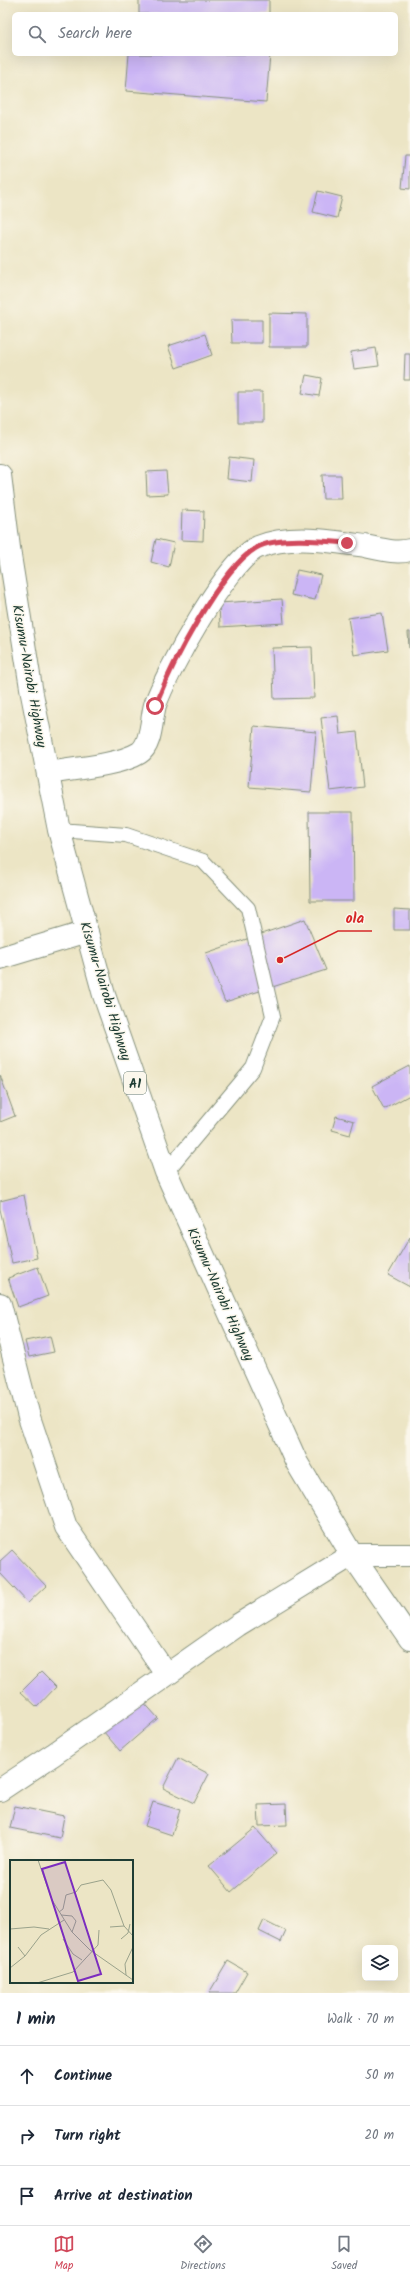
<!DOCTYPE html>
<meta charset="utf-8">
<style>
:root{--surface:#fff;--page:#f6f6f7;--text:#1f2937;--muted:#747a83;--line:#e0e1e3;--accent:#d1495b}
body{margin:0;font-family:Kalam,sans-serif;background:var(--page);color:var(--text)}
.controls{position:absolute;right:12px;bottom:12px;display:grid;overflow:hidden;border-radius:6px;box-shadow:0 4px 16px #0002}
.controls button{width:36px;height:36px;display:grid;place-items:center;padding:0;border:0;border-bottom:1px solid var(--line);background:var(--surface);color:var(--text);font:20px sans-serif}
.stop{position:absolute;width:12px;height:12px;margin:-9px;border:3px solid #d1495b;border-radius:50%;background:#fff}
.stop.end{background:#d1495b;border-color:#fff;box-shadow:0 1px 4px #0008}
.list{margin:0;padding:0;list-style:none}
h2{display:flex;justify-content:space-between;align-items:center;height:52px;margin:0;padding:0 16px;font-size:17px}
h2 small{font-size:13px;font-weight:400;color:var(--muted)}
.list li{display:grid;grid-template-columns:26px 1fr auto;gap:12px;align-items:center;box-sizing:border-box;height:60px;padding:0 16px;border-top:1px solid var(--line)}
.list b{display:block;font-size:15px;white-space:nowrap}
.list em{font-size:13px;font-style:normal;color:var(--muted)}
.icon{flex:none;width:22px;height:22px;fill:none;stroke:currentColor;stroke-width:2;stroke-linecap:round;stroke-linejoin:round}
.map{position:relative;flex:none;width:410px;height:1993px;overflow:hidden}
.search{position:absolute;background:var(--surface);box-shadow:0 4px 16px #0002;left:12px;right:12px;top:12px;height:44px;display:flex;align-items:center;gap:10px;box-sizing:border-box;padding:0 14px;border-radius:6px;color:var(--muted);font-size:15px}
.sheet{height:232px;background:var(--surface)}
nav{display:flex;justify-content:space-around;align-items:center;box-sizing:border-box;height:56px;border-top:1px solid var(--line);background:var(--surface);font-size:11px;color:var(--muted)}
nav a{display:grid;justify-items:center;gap:2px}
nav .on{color:var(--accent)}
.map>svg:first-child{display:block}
</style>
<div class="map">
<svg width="410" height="1993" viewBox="0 0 410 1993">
<rect width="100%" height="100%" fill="#fbf7ec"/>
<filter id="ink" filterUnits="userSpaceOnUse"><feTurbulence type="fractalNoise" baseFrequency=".025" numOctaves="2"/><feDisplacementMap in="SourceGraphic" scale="8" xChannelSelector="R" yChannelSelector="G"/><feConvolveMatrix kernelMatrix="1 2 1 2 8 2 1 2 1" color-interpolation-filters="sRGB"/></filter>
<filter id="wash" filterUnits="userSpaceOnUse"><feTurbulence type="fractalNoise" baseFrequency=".012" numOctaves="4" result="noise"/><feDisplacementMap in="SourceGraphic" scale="16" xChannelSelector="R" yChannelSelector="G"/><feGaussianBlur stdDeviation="0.9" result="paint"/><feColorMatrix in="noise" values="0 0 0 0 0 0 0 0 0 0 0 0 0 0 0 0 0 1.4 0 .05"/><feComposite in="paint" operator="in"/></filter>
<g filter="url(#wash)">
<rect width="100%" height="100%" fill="#ece5c5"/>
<g id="blocks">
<!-- building -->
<path fill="#cbb5f5" d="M139,0H269V14H139Z
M129,54H270L266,102L126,91Z
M405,156H410V189L402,188Z
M318,191L342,197L337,218L313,212Z
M269,313L307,314V347H269Z
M231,320H262V343H232Z
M205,334L212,355L176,368L168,346Z
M376,348L379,366L354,369L351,352Z
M405,354H410V380H404Z
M306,375L322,378L319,396L302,393Z
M238,392H262V423H238Z
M229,457L254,460L252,482L227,479Z
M166,471L168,494L147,495L146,472Z
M322,475H341L342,499H323Z
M182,510L204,511L203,541L181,540Z
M156,539L174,543L169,567L151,562Z
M297,570L321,575L315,600L291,595Z
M282,599L284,623L220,627L219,603Z
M382,613L388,650L354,655L348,618Z
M408,632H410V648H409Z
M312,647L314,698L274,699L272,648Z
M338,716L340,734L357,732L363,787L330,791L321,718Z
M254,726L316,732L311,792L249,787Z
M309,812H353L354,901H310Z
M394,909L410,910V930H394Z
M305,919L326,970L225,1002L206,953Z
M410,1066V1095L384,1109L372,1086Z
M0,1075L15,1116L0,1122Z
M336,1116L354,1121L350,1135L332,1130Z
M24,1195L37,1258L12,1263L0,1209V1201Z
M410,1237V1287L388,1275Z
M38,1267L48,1296L18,1307L8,1278Z
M50,1336L54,1352L29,1357L25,1341Z
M12,1550L46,1586L28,1603L0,1573V1561Z
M41,1672L56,1687L37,1707L21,1692Z
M140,1698L158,1718L120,1751L103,1731Z
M178,1758L209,1774L194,1803L163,1788Z
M153,1802L180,1810L172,1835L145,1826Z
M286,1804L287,1825L259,1826L258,1805Z
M15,1806L64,1816L60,1838L10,1828Z
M255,1828L277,1853L231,1892L209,1866Z
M264,1920L286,1931L281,1942L259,1931Z
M228,1961L247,1972L235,1993H209Z"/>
</g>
</g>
<g filter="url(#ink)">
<use href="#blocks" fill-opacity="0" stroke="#86917c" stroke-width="1"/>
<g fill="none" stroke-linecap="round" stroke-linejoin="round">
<!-- lane casing -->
<g stroke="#86917c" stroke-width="16">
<path id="lane" d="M59,830L126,835L203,861L248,908L273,1016L253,1068L166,1172"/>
</g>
<!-- street casing -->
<g stroke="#86917c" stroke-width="24">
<path id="street" d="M48,773C71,769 120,765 139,753C152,745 151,719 155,705C166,673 228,560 258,547C290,534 332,541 365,546C380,549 395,554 410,550
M0,958L87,932
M0,1304L29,1417L66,1527L166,1674
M0,1790L54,1754L238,1625L352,1555H410"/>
</g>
<!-- highway casing -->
<g stroke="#86917c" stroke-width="24">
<path id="highway" d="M0,475L10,556L32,694L59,830L104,995L166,1172L297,1463L352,1555L410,1639"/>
</g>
<!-- lane -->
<use href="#lane" stroke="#fff" stroke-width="14"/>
<!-- street -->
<use href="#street" stroke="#fff" stroke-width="22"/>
<!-- highway -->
<use href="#highway" stroke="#fff" stroke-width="22"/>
</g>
</g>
<g fill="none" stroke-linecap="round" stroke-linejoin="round" filter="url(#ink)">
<!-- route -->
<path stroke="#d1495b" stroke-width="5" d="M155,706C171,666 220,569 256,548C276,536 325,541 347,543"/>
</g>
<g text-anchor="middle" stroke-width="3" stroke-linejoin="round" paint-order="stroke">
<!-- shield labels -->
<rect fill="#fbf7ec" stroke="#61756b" stroke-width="1" x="124" y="1072" width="22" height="22" rx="3"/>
<g font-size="13" font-weight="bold" fill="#1f3d34">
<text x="135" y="1088">A1</text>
</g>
<!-- street labels -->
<g font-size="14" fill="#1f3d34" stroke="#fbf7ec">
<text transform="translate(30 676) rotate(80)" y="5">Kisumu-Nairobi Highway</text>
<text transform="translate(106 991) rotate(73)" y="5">Kisumu-Nairobi Highway</text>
<text transform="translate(221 1294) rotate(66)" y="5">Kisumu-Nairobi Highway</text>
</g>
</g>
<!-- overview -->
<g transform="translate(10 1860)">
<rect width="123" height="123" fill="#ece5c5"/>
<path fill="none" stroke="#9aa28b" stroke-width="1" d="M14,0H27M28,0L42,40L62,72L80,90L123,120M49,52L53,49L56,35L66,32L71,25L93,20L101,30L114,66L123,76M51,55L62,56L66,61L62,72M100,67L114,66M0,69L24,67L39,69M53,79L63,94L72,100M111,79L118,73L120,64M8,87L15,96L31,75L54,60M0,108L15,96M116,115L115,104L123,87M27,123L63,112L88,85L89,70"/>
<path fill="#7b2cbf" fill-opacity="0.15" stroke="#7b2cbf" stroke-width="2" d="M55,2L91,114L68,121L32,9Z"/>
<rect width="123" height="123" fill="none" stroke="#1f3d34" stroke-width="2"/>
</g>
<!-- callouts -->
<path fill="none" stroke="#d62828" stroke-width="1.5" d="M280 960L338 931H372"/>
<circle fill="#d62828" stroke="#fbf7ec" stroke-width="1.5" cx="280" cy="960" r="4"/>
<g font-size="15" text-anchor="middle" font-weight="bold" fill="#d62828" stroke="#fbf7ec" stroke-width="3" stroke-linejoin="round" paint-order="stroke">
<text x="355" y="923">ola</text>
</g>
</svg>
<div class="controls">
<button><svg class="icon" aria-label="layers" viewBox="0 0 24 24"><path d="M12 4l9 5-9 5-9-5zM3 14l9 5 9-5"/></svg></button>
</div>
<div class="stop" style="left:155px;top:706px"></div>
<div class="stop end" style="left:347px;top:543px"></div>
<div class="search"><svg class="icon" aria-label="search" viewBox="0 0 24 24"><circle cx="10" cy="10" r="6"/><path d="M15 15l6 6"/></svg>Search here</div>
</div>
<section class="sheet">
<h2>1 min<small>Walk · 70 m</small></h2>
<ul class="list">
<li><svg class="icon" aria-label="ahead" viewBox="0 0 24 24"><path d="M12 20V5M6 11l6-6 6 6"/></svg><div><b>Continue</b></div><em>50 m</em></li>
<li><svg class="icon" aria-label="right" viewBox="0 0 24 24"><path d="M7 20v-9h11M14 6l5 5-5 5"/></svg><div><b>Turn right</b></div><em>20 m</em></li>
<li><svg class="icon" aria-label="arrive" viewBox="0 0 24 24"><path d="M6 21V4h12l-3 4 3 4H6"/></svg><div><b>Arrive at destination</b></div></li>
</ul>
</section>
<nav>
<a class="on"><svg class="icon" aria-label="map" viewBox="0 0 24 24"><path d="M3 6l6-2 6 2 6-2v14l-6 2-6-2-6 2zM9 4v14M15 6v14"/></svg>Map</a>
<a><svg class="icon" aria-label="directions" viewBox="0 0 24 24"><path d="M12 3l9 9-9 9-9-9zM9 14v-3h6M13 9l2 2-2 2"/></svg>Directions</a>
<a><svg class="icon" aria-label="saved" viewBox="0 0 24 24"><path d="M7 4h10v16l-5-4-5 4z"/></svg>Saved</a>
</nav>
